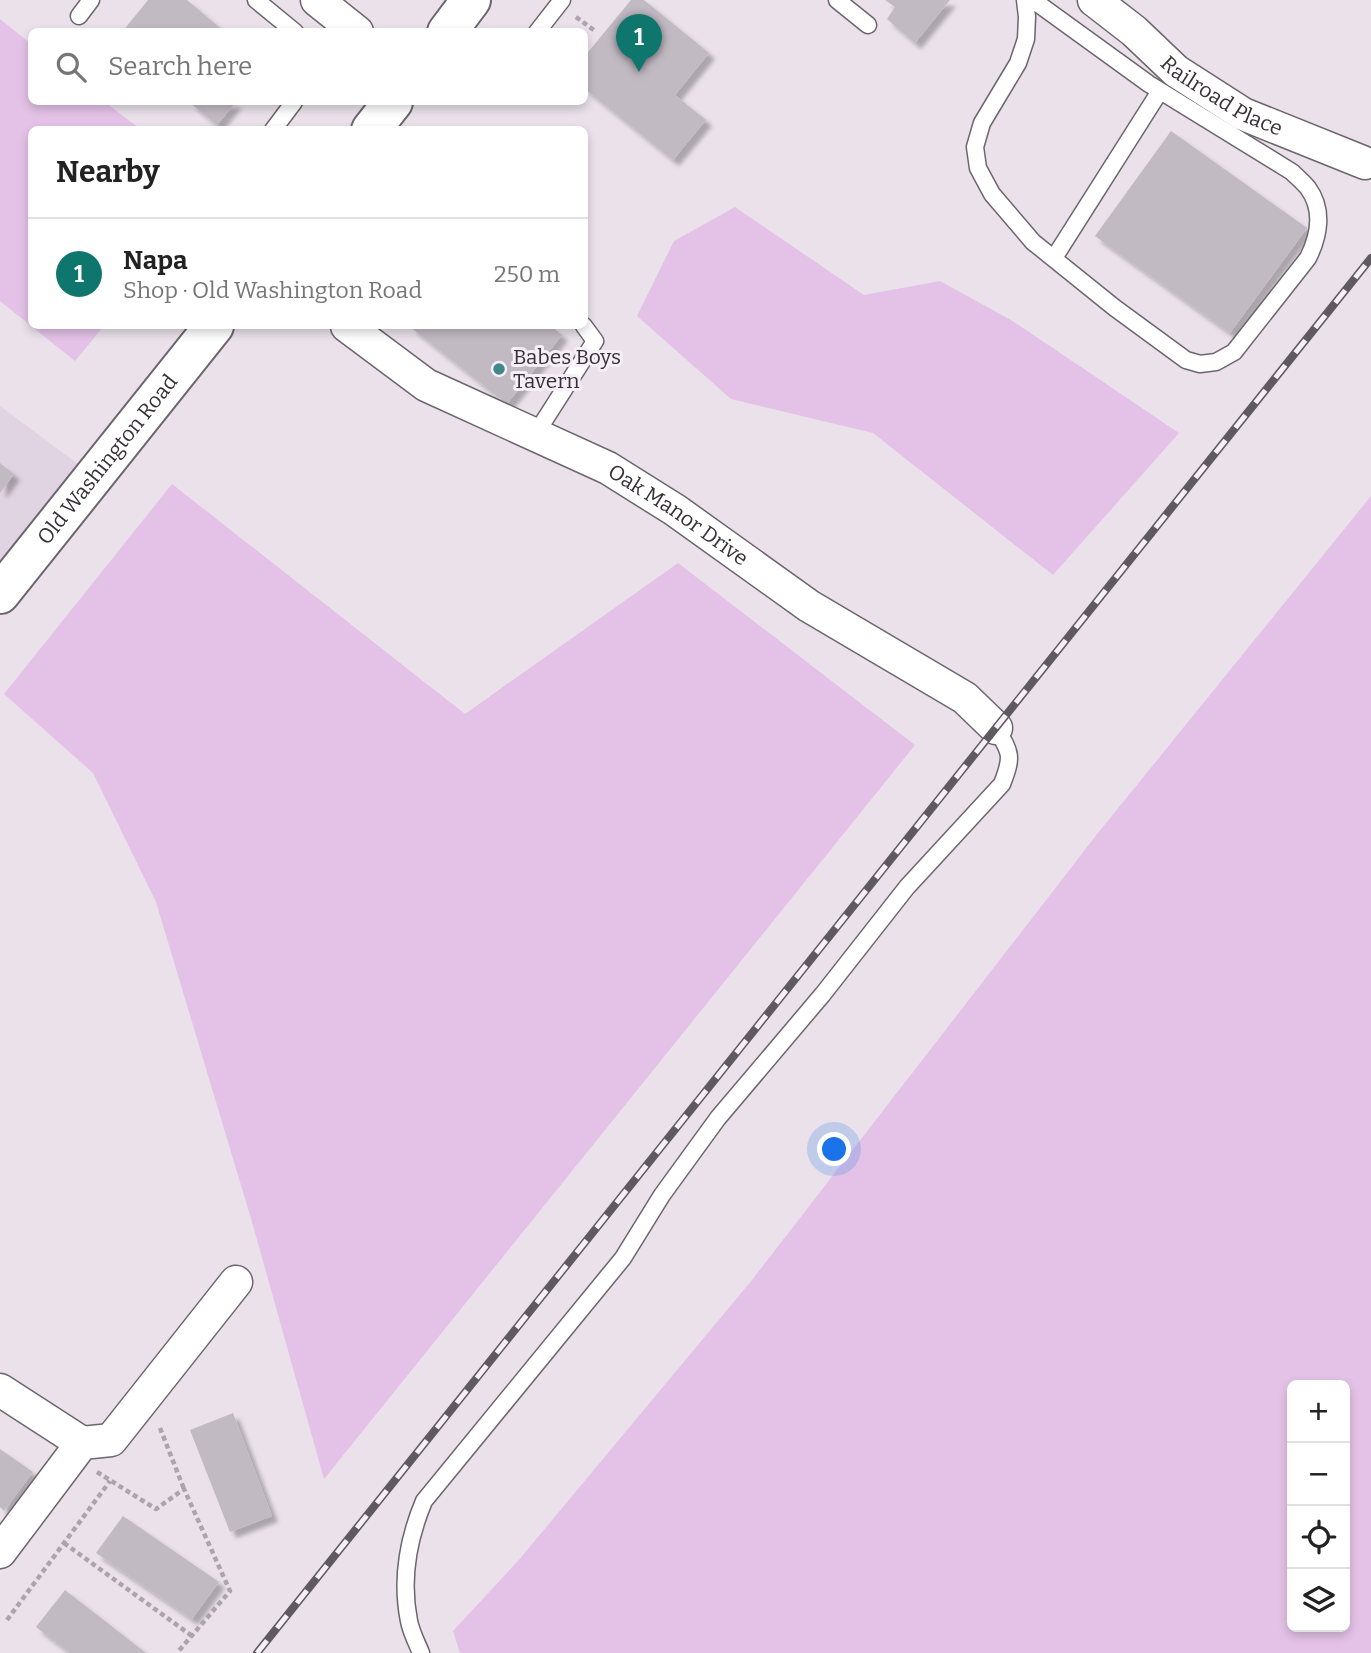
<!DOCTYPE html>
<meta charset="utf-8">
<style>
:root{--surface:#fff;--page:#f2f2f2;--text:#222;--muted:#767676;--line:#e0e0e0;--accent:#0f766e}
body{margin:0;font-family:Bitter,serif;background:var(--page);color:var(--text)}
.controls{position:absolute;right:21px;bottom:21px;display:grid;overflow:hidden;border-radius:10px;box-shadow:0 4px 10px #0003}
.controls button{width:63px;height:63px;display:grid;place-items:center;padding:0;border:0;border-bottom:2px solid var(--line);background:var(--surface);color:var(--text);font:35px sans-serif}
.you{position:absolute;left:835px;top:1150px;width:24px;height:24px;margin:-18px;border:5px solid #fff;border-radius:50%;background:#1a73e8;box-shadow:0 0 0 10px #1a73e833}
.badge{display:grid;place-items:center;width:46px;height:46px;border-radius:50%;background:var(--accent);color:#fff;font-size:23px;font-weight:700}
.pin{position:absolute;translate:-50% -58px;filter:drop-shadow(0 2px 4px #0008)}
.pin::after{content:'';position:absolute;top:37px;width:24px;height:21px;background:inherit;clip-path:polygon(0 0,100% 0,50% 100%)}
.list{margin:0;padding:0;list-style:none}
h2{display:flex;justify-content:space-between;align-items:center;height:91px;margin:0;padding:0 28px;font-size:30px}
h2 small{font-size:23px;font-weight:400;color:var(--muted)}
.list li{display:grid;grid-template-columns:46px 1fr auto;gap:21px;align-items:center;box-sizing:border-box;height:112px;padding:0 28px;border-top:2px solid var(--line)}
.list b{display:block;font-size:26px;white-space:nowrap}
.list p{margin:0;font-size:23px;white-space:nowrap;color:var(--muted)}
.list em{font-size:23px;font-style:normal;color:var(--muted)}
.icon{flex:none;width:38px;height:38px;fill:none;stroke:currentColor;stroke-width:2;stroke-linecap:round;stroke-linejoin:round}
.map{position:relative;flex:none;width:1371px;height:1653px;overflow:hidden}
.search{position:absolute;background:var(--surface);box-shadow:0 4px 10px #0003;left:28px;top:28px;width:560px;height:77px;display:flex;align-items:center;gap:18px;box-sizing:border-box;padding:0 24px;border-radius:10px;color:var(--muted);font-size:26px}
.panel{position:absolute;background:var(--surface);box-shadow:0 4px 10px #0003;left:28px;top:126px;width:560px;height:203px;border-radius:10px}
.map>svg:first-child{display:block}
</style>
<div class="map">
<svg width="1371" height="1653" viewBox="0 0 1371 1653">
<defs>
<filter id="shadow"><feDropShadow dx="6" dy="6" stdDeviation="2" flood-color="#0004"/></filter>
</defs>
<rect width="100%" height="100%" fill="#eae1ea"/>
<!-- built -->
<path fill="#e1d4e2" d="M0,406L83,468L0,571Z"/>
<!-- green -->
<path fill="#e4c2e7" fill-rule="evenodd" d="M0,19L31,44L32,102H105L140,129L32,130V326H104L75,361L0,301Z
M735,207L864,295L940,281L1011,320L1179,433L1053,575L873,433L731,399L637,316L674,241Z
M172,484L465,714L678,563L915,745L324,1479L252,1222L156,902L93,773L4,694Z
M1371,496V1653H460L453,1631L518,1561L752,1280L1098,833ZM1292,1385H1345V1627H1292Z"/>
<!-- building -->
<path fill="#c2bac3" filter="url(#shadow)" d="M148,0H187L225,32H122Z
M631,0H644L709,53L675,95L706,120L673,160L584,88V57Z
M885,0H950L915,43L887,19L895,7Z
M189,102H236L217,125Z
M1171,131L1307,228L1230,333L1095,236Z
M409,326H551L562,335L507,404Z
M0,463L14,474L0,493Z
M233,1413L272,1516L230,1532L190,1430Z
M0,1449L33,1472L4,1511L0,1507Z
M123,1516L219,1582L192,1619L96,1553Z
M65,1590L146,1653H70L36,1627Z"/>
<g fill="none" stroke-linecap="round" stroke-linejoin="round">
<!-- service casing -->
<g stroke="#6d656d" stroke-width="19">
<path id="service" d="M256,0L295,32
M837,0L868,25
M1025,0L1027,17L1026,39L1018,63L982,123L975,147L978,168L992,194L1033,242L1115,308L1186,360L1200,364L1216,362L1234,352L1308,258C1319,236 1324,210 1308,188C1303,182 1297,177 1292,172L1149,84L1033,0
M79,16L91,0
M537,32L562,0
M273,130L294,102
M1054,258L1160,91
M535,435L595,341L584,326
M421,1653C417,1643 411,1632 409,1621C401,1581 408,1539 424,1501L623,1258L662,1195L718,1118L823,994L907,887L1002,784C1013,756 1011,753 996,728"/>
</g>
<!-- minor casing -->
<g stroke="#6d656d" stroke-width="35">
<g id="minor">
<path d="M317,0L357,32"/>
<path id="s1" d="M1094,0L1134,31L1176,71L1243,114L1365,163"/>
<path id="s2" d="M347,326L426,385L608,468L675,510L809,606L965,698L996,728"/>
<path d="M0,1390L82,1443"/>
<path d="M0,1552L82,1443L111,1440L236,1282"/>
</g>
</g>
<!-- secondary casing -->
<g stroke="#6d656d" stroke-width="42">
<g id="secondary">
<path d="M447,32L471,0"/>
<path d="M371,130L393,102"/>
<path id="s3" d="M0,594L214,326"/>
</g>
</g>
<!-- path -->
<path stroke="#aca4ac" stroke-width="4.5" stroke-dasharray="5 3.5" stroke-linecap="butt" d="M576,17L595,31
M160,1428L184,1489
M97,1472L156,1509L184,1489L230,1591L177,1653
M64,1543L192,1636
M7,1620L110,1481"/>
<!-- service -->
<use href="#service" stroke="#fff" stroke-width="16"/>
<!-- minor -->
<use href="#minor" stroke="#fff" stroke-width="32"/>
<!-- secondary -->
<use href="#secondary" stroke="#fff" stroke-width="38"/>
<!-- rail casing -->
<g stroke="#5f5a5f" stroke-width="8">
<path id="rail" d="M257,1653L1371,258"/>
</g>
<!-- rail -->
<use href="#rail" stroke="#f7eff8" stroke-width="5" stroke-dasharray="16" stroke-linecap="butt"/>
</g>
<!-- markers -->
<circle fill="#418988" stroke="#f7eff8" stroke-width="2.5" cx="499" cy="369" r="7"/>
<g text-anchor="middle" stroke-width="6" stroke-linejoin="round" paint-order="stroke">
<!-- street labels -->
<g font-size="21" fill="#353135" stroke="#f7eff8">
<text dy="7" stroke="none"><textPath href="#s1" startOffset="161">Railroad Place</textPath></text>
<text dy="7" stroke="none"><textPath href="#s3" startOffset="172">Old Washington Road</textPath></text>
<text dy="7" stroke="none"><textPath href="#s2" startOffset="383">Oak Manor Drive</textPath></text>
</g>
<!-- poi labels -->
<g font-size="21" fill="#353135" stroke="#f7eff8" text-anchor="start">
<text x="513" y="364">Babes Boys<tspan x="513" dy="24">Tavern</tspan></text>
</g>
</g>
</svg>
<div class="controls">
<button>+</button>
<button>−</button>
<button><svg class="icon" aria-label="locate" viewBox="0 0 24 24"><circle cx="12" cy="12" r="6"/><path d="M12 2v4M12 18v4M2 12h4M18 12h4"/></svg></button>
<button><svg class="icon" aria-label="layers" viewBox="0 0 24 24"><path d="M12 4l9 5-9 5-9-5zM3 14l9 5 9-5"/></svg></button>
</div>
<div class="you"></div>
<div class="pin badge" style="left:639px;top:72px">1</div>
<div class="search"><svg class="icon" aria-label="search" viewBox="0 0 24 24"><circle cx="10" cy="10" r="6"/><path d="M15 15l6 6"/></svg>Search here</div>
<section class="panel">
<h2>Nearby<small></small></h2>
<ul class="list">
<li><span class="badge">1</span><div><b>Napa</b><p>Shop · Old Washington Road</p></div><em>250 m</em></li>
</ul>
</section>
</div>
